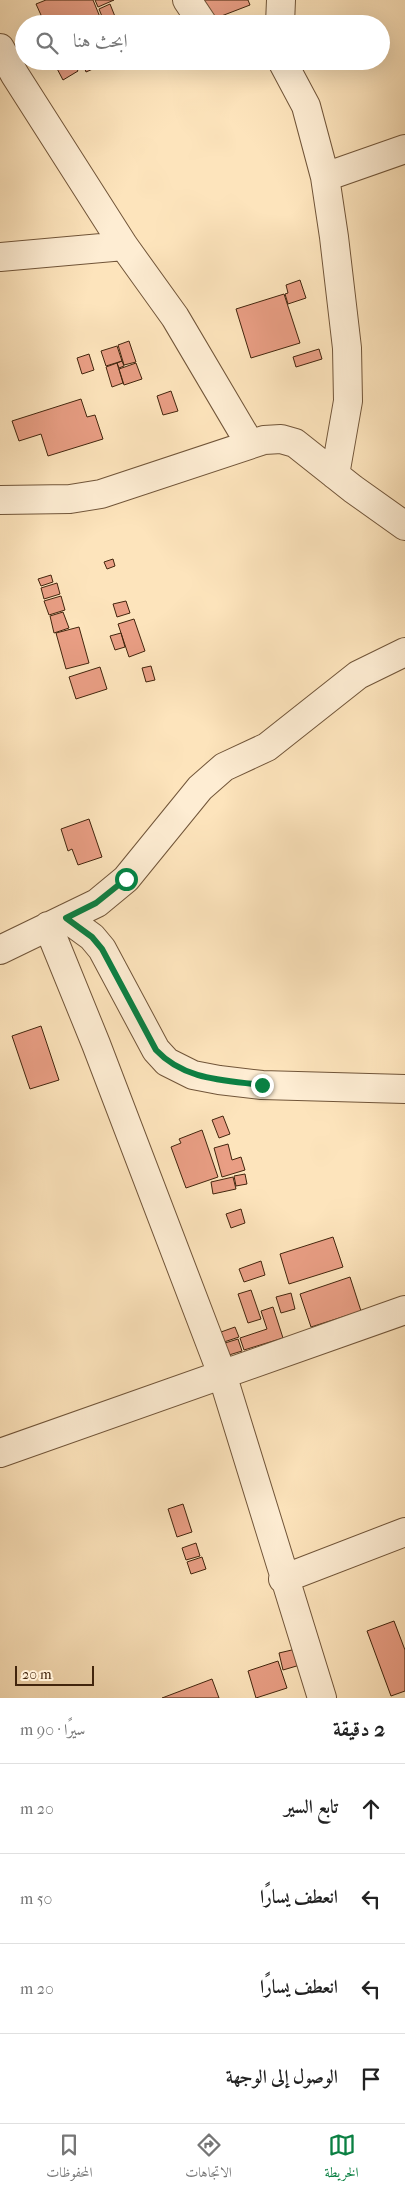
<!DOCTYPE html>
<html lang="ar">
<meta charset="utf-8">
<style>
:root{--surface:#fff;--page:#f6f6f6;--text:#222;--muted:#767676;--line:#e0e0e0;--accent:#0b8043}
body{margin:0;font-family:"IM FELL French Canon",Amiri,serif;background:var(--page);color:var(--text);direction:rtl}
.scale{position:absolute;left:15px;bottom:12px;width:79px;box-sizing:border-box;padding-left:5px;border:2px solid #42250d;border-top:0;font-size:14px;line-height:18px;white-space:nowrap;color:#42250d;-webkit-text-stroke:4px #feedd3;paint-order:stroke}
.stop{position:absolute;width:15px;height:15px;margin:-11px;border:4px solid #0b8043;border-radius:50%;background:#fff}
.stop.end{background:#0b8043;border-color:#fff;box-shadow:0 1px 5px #0008}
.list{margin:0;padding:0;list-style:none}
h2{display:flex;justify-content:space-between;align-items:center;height:65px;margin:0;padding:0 20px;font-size:21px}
h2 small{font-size:16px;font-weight:400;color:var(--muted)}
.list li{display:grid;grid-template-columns:32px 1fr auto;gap:15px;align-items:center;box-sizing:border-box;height:90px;padding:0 20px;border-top:1px solid var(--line)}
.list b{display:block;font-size:19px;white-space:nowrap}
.list em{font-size:16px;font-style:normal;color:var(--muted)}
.icon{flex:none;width:28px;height:28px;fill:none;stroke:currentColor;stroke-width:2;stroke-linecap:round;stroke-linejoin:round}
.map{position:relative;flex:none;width:405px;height:1698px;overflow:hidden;direction:ltr}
.search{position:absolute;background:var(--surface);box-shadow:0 5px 20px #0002;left:15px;right:15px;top:15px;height:55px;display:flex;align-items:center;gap:12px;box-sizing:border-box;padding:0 18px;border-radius:28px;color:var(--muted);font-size:19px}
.sheet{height:425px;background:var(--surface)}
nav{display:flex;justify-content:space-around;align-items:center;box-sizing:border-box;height:70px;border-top:1px solid var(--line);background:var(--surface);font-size:14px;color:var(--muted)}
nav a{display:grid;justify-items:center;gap:2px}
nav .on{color:var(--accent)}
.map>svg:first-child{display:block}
</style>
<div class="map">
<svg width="405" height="1698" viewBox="0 0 405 1698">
<rect width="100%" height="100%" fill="#fde4bc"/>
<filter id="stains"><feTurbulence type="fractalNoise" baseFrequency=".004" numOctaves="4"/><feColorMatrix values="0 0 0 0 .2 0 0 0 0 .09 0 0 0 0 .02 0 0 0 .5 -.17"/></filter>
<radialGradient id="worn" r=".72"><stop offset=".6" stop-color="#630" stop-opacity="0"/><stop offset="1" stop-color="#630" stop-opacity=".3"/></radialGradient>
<!-- building -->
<path fill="#e99e84" stroke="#42250d" d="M46,0H93L102,22L45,24L36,4Z
M95,0H114L98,7Z
M203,0H248L250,5L211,20Z
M110,4L118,24H105L99,9Z
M53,61H79L80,64L75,66L78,71L63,80Z
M82,61H111L86,72Z
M300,280L306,298L288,304L285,294L288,293L286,285Z
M284,294L300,343L251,358L236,309Z
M129,341L136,362L124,365L118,345Z
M117,346L122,361L106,366L101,351Z
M319,349L322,359L296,367L293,357Z
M89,354L94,370L82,374L77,358Z
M122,361L124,366L119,368L117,363Z
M117,363L123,383L112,387L106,367Z
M136,363L142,379L124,385L119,369Z
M171,391L178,411L163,415L157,396Z
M81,399L87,417L95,415L103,439L48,456L41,434L19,441L12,421Z
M113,559L115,566L107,569L104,562Z
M51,575L53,582L41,586L38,579Z
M57,583L60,594L44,599L41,588Z
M61,596L65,610L49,615L44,601Z
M126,601L130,613L117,617L113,604Z
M63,612L69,628L54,633L50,616Z
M134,619L145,651L129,657L118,624Z
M79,627L89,663L66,669L56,633Z
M121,633L125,647L115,650L110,636Z
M151,666L155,680L146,682L142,668Z
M100,667L107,689L76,699L69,677Z
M89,819L102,857L78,865L72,849L68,851L61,829Z
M41,1026L59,1080L30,1089L12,1036Z
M223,1116L230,1134L219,1138L212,1120Z
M202,1130L218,1177L186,1188L171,1147L181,1143L179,1139Z
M228,1144L232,1160L241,1157L245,1170L222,1177L214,1148Z
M245,1174L247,1184L236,1186L234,1176Z
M233,1177L236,1189L213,1194L211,1182Z
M241,1209L245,1223L231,1228L226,1214Z
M333,1237L343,1267L289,1284L280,1254Z
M261,1261L265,1275L244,1282L239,1269Z
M350,1277L361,1311L311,1327L300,1294Z
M251,1290L261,1319L248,1323L238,1294Z
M291,1293L295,1309L281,1313L276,1297Z
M273,1307L283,1338L244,1350L240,1338L267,1329L261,1311Z
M235,1327L239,1337L224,1342L221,1332Z
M238,1339L242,1351L229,1355L225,1343Z
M183,1504L192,1532L177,1537L168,1509Z
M196,1543L200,1556L186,1560L182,1548Z
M202,1557L206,1569L191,1574L187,1562Z
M394,1621L405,1650V1691L391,1696L367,1631Z
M296,1649L300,1665L283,1670L279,1653Z
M278,1661L287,1688L256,1698L248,1671Z
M212,1679L219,1698H162Z"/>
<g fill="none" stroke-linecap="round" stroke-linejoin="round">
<!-- minor casing -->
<g stroke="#715539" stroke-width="30">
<path id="minor" d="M187,0L203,24
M280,24L281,0
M0,48L15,75L124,246L175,317L250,444
M282,61L306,106L325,177L334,237L347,348L348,401L335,475
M325,177L405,149
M0,257L124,246
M0,500L70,499L101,494L264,440L281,439L295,443L353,489L405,526
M66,918L92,937L102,949L156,1050L167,1062L193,1075L219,1080L262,1085L405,1089
M48,926L96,1044L222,1374L322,1698
M0,950L97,903L126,879L200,788L224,767L267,747L358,675L405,652
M0,1453L405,1310
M283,1579L405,1532"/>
</g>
<!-- minor -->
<use href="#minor" stroke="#feedd3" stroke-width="28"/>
</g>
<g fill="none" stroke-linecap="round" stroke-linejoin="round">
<!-- route -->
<path stroke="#0b8043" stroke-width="6" d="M126,879L96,903L66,918L92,937L102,949L156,1050C184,1080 223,1080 262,1085"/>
</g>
<rect width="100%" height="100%" filter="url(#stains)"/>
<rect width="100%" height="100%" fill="url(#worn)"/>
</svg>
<div class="scale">20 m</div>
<div class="stop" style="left:126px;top:879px"></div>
<div class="stop end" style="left:262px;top:1085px"></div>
<div class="search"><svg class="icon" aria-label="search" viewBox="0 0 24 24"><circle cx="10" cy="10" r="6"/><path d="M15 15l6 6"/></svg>ابحث هنا</div>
</div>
<section class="sheet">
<h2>2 دقيقة<small>سيرًا · 90 m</small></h2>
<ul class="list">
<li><svg class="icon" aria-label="ahead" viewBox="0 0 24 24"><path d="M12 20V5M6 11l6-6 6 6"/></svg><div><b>تابع السير</b></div><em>20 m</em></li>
<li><svg class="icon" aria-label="left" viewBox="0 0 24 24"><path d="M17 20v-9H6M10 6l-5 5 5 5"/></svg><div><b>انعطف يسارًا</b></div><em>50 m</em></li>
<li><svg class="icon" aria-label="left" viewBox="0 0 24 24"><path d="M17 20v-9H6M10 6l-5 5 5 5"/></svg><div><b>انعطف يسارًا</b></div><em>20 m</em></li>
<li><svg class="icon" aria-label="arrive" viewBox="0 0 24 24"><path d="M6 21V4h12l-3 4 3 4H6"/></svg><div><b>الوصول إلى الوجهة</b></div></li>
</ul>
</section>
<nav>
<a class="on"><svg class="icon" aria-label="map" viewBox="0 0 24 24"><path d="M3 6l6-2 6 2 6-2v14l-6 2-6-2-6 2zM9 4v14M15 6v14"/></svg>الخريطة</a>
<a><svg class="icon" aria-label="directions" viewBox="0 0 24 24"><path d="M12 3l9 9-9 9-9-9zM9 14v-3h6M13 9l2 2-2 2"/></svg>الاتجاهات</a>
<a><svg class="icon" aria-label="saved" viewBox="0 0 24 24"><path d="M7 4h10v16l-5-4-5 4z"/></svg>المحفوظات</a>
</nav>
